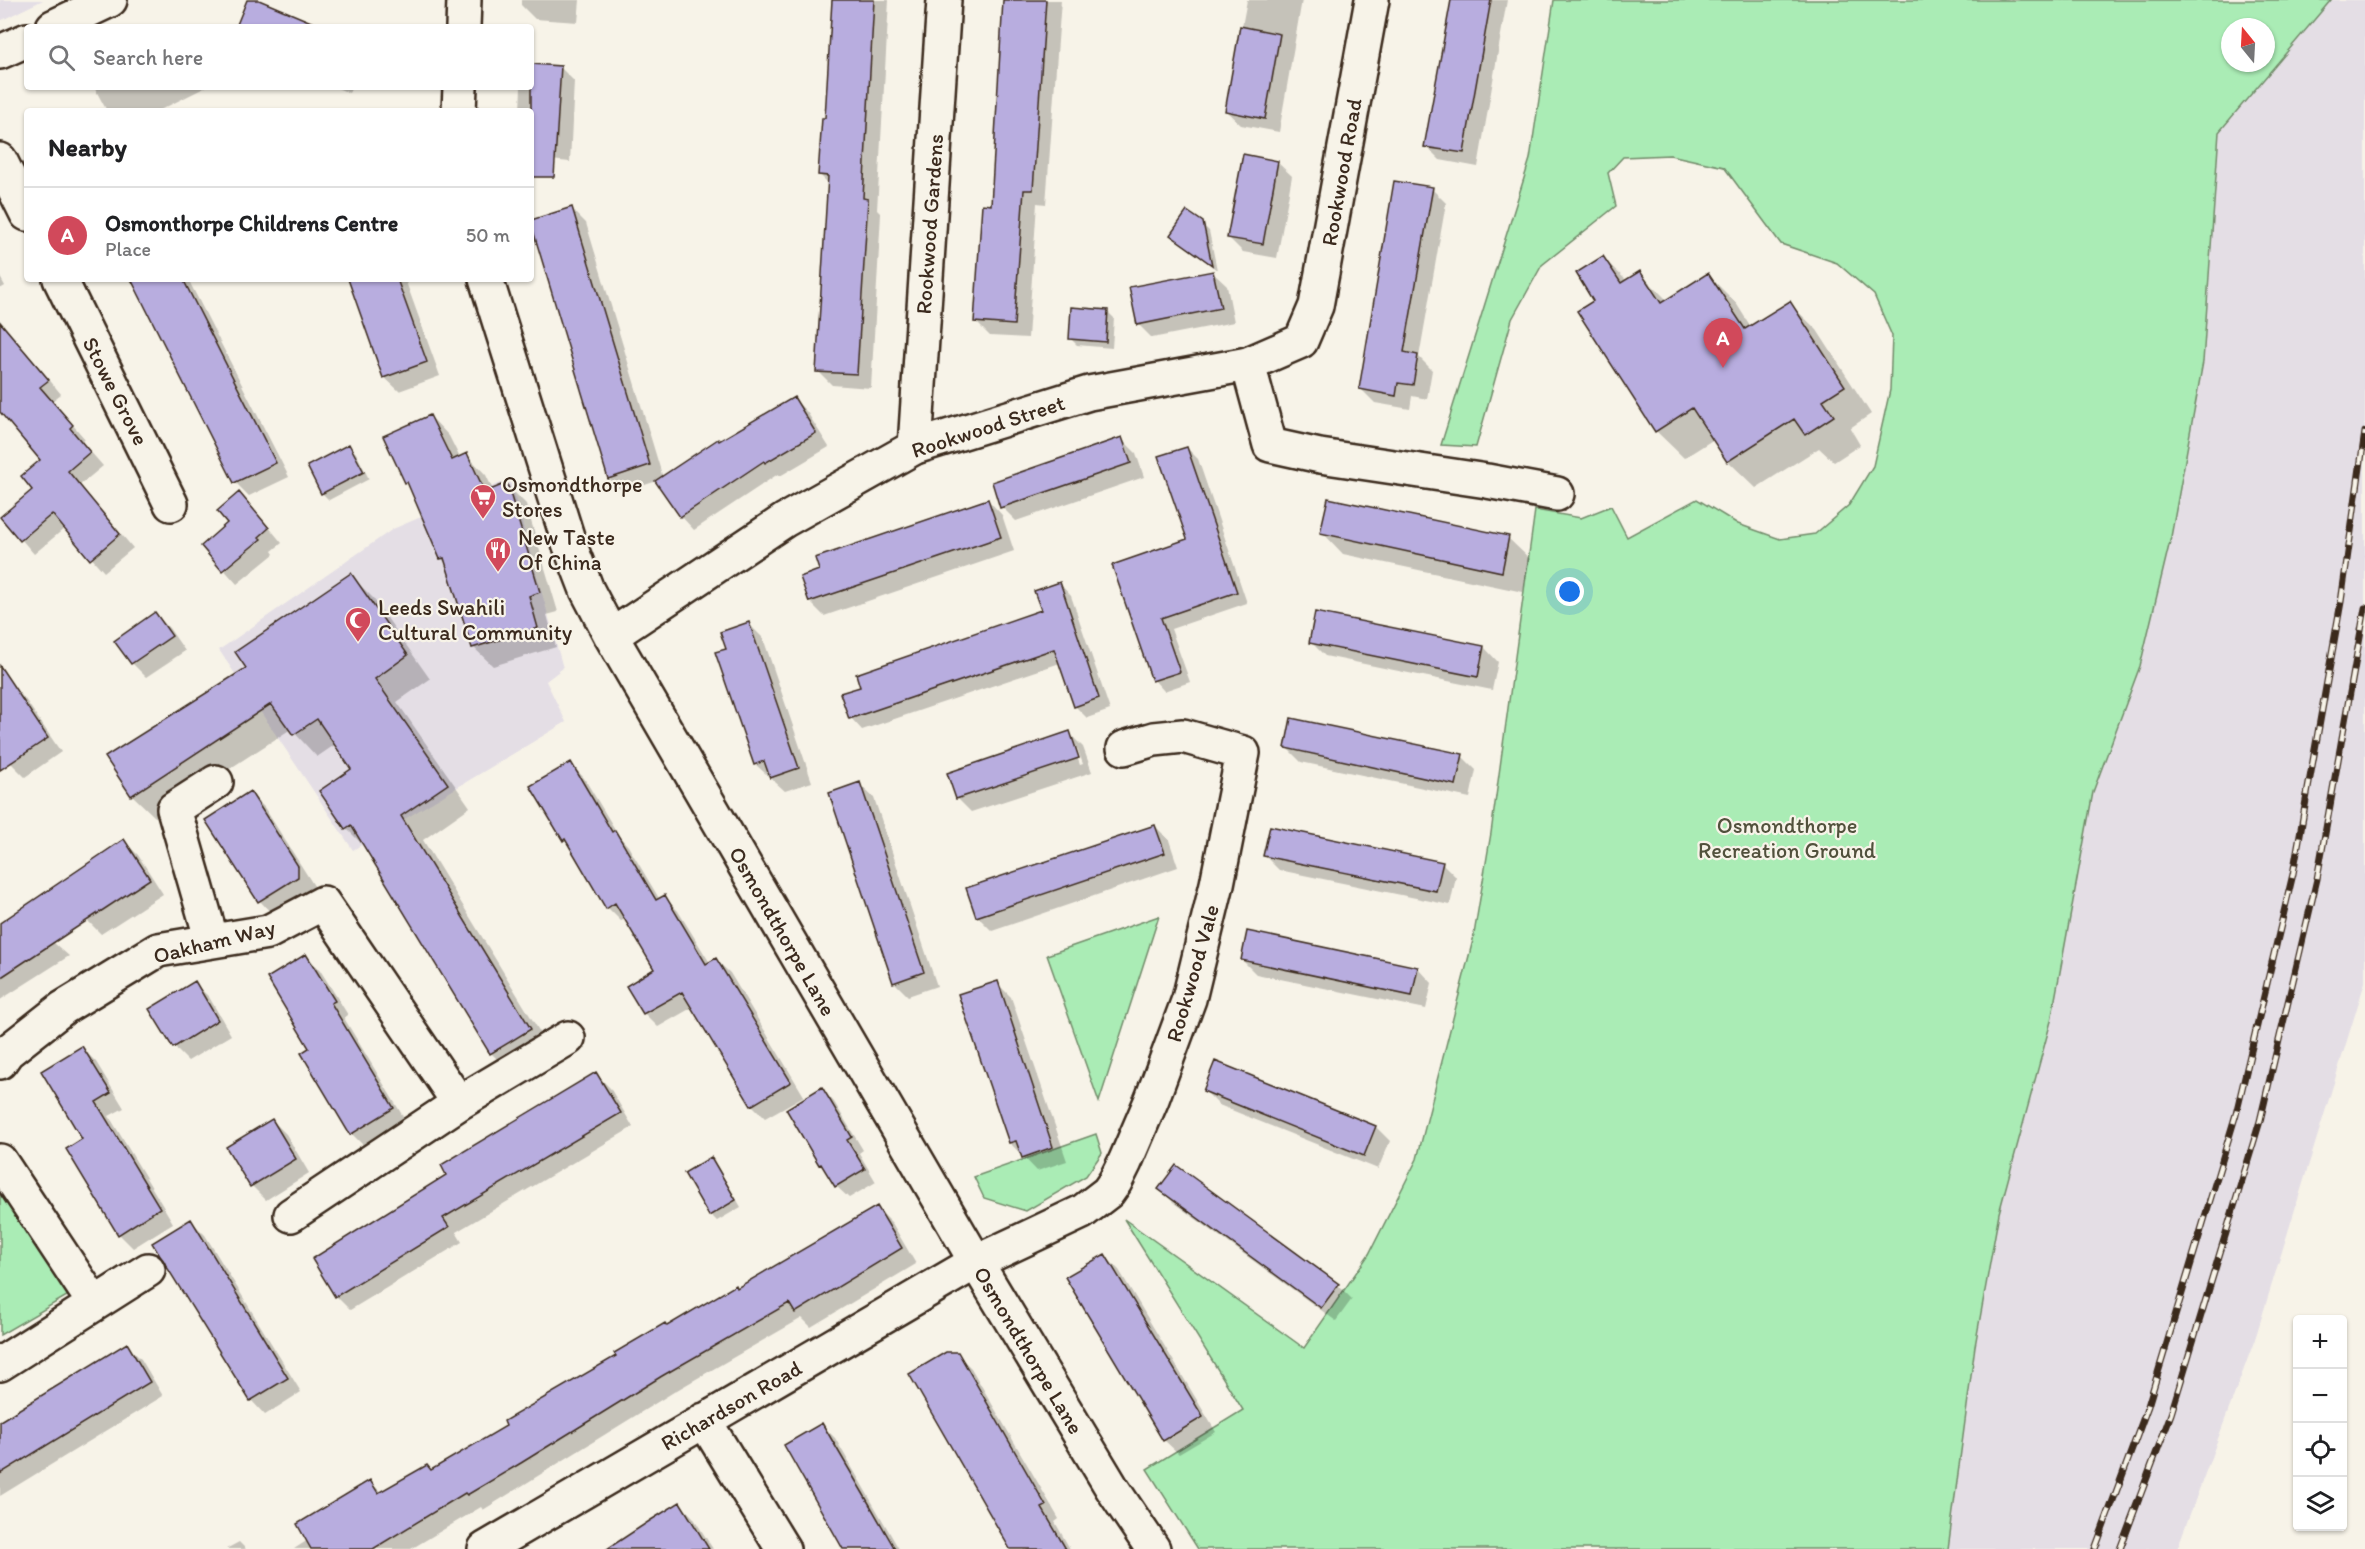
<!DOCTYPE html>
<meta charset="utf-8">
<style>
:root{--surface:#fff;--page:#f6f6f6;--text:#202124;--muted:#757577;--line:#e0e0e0;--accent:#d1495b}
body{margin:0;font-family:Itim,sans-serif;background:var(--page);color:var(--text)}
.controls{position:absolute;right:18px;bottom:18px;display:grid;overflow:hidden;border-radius:6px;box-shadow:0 2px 4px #0004}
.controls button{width:54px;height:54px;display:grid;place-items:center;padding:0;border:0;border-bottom:2px solid var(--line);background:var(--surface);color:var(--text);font:30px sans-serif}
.compass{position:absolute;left:2221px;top:18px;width:54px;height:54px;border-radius:50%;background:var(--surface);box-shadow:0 2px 4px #0004;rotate:342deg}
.you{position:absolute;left:1570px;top:592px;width:21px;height:21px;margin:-15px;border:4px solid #fff;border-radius:50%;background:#1a73e8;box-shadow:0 0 0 9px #1a73e833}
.badge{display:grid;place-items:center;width:39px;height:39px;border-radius:50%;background:var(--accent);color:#fff;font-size:20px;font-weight:700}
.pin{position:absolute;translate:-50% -50px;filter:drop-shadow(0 2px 3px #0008)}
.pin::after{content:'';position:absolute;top:32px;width:21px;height:18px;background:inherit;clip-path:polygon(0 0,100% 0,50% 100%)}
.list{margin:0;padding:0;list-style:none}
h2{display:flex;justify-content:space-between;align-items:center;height:78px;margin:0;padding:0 24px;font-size:26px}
h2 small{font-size:20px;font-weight:400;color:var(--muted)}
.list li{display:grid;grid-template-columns:39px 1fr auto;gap:18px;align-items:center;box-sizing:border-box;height:96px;padding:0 24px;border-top:2px solid var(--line)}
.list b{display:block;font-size:22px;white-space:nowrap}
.list p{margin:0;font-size:20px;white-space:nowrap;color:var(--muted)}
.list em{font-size:20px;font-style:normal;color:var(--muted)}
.icon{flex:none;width:33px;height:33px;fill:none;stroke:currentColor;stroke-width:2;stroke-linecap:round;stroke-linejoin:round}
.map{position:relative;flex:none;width:2365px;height:1549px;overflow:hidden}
.search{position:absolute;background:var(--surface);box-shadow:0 2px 4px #0004;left:24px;top:24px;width:510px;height:66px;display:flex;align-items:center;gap:15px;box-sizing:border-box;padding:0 21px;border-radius:6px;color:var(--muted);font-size:22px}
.panel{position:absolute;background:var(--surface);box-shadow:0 2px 4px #0004;left:24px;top:108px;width:510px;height:174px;border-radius:6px}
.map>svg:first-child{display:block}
</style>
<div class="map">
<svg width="2365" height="1549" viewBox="0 0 2365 1549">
<rect width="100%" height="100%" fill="#f7f3e8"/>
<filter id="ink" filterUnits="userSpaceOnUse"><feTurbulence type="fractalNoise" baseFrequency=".0167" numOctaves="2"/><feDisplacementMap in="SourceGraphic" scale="12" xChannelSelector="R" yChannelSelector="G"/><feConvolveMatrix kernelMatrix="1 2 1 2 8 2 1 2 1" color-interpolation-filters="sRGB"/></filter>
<g filter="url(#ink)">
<!-- built -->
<path fill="#e4dee5" d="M0,0H43L0,21Z
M2331,0H2365V982L2255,1339L2177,1549H1948L1975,1346L1999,1213L2051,1021L2093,792L2140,666L2171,537L2203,362L2219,132Z
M510,479L563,668L546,681L566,722L353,850L219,650L393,529Z"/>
<!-- green -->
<path fill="#aaecb5" stroke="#728b6a" stroke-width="1.5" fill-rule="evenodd" d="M1554,0H2331L2219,132L2203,362L2171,537L2140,666L2093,792L2051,1021L1999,1213L1975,1346L1948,1549H1198L1147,1469L1243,1410L1124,1219L1304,1348L1369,1254L1417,1159L1473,940L1491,833L1535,510L1581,518L1611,506L1627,537L1697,499L1738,524L1780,539L1815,534L1849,505L1873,466L1890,390L1892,336L1874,295L1837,263L1781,244L1724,167L1670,155L1623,157L1608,173L1616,206L1542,265L1512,319L1476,447L1441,445L1530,159ZM2230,27H2266V63H2230Z
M1159,916L1099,1102L1047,955Z
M1096,1134L1102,1153L1086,1176L1026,1211L984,1198L974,1177Z
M0,1189L72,1293L0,1335Z"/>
<!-- shadow -->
<path fill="#0003" fill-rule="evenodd" d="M521,0H580L578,22L535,19L521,5Z
M832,0H889L877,210L881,214L871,388L832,385L818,371L829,184L820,175L827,119Z
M1005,0H1061L1046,204L1037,203L1028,338L990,336L975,321L992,206Z
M1247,0H1302L1279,132L1241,125L1226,111Z
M1452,0H1507L1478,167L1440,160L1426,146Z
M531,65L560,67L574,81L570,162L531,158V111H520L521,87H531Z
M94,87H206L158,111H107Z
M335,87H352L349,93Z
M1277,162L1292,176L1277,258L1243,252L1229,238Z
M1432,189L1446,203L1419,357L1432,370L1427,399L1412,396L1410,409L1375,403L1361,389Z
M572,209L586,223L663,478L794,399L807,412L829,447L780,476L778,474L694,530L681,516L657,481L623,492L609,478Z
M1202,224L1209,231L1217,270L1172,235Z
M1603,258L1627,281L1640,273L1668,301L1708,275L1736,303L1751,327L1789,303L1817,330L1871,414L1850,428L1860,445L1834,462L1819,448L1756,488L1728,461L1714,439L1684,458L1656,431L1595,301Z
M1212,272L1227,286L1234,322L1152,338L1138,324Z
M0,277L5,286L0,289Z
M131,279H188L289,477L249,496L235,482Z
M350,279H405L440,376L399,391L384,377Z
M1107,311L1114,318L1112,348L1077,345L1070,338Z
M0,320L61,394L52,401L85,439L82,442L103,466L80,485L133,548L104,572L65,528L34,554L2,517L34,490L43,460L0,391Z
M430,416L449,436L460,458L467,455L486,475L493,490L506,484L526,504L558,612L547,615L556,647L493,666L473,647L448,565L441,558L410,486L406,482Z
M1122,439L1136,453L1144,477L1016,521L1002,507Z
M349,446L356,453L369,479L329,500L322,493Z
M1187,448L1198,459L1247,603L1171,629L1190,682L1164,691L1154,680L1114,566L1189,540Z
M988,500L1002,515L1014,551L824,616L810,602Z
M253,508L282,543L272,551L274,554L237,584L203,546Z
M1322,532L1508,538L1530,559L1523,592L1343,554Z
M350,575L373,598L430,679L397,702L470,807L423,840L552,1052L514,1076L491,1053L366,848L346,828L354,769L336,744L317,757L291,729L155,817L132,795L248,668Z
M1060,584L1071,596L1110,710L1087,718L1075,706L1060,663L862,730L851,718L862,688L1043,611Z
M155,614L169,628L185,651L146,677L132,663L116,641Z
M1316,614L1484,647L1498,662L1492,690L1325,656L1311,642Z
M749,624L763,638L812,782L785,791L755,764L728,650Z
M0,675L25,699L61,752L25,777L11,763L0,747Z
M1069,733L1083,747L1092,772L971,812L957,798ZM1074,748H1077L1083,764L1080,765Z
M1287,748L1462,756L1476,770L1470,798L1301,762Z
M571,764L584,778L619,836L628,846L660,900L665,897L678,911L710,963L716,960L730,973L804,1096L765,1118L752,1105L693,1007L658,1027L644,1013L656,970L626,919L621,921L608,908L572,848L564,840Z
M859,784L874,798L937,986L908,996L894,982Z
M250,793L264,807L316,889L274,916L260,901L207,820Z
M1155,826L1169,840L1178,867L992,931L977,916Z
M124,841L138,855L163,894L101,934L87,920Z
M1265,856L1442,863L1456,877L1450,905L1279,870Z
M38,923L54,943L69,956L0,1000V925Z
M1248,933L1418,968L1432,983L1426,1009L1256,974L1242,960Z
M306,955L320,970L348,1015L344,1018L407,1123L366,1148L352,1134L303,1053L311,1048Z
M194,983L209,997L231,1035L188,1061L174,1047Z
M997,983L1011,997L1067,1161L1037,1171L1010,1143Z
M82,1048L96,1062L124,1108L109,1116L173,1223L133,1248L119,1234L84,1140Z
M596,1074L610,1088L633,1127L456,1232L462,1242L350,1310L336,1296L448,1176Z
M822,1089L834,1102L863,1150L859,1153L876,1182L849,1198L836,1186L821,1164Z
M1205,1091L1376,1127L1390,1141L1378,1169L1219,1105Z
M272,1120L286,1134L309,1173L266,1200L252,1186L228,1147Z
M710,1159L717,1166L741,1207L717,1221L711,1215Z
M1160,1189L1338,1285L1352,1299L1336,1321L1174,1203Z
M877,1208L892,1223L916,1264L811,1327L802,1318L677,1390L483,1510L481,1507L411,1549H294L308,1540L370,1482L382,1493L432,1471L667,1327L738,1289Z
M191,1221L205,1235L301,1392L265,1415L251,1400L154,1244Z
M1105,1256L1119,1270L1216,1432L1179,1454L1164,1440Z
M126,1345L141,1359L163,1396L0,1496V1422Z
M957,1354L971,1368L1059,1519L1055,1522L1070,1549H1013Z
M822,1425L835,1438L899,1549H845Z
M680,1504L693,1517L713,1549H609Z
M239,1542L246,1549H226Z"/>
<!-- building -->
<path fill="#b8addf" stroke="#3b2a1e" stroke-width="1.5" d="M247,0H259L323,27H236Z
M832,0H874L863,198L868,199L857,374L816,372L828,176L818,175L822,118H825Z
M1003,0H1046L1033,190H1024L1014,325L974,322L982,204L991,205Z
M1451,0H1491L1464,153L1424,147Z
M1240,26L1280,34L1265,119L1225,111Z
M531,64L561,66L554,177H531Z
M1243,154L1278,161L1263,244L1227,238Z
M1394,181L1433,187L1404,352L1418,355L1413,385L1398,383L1396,396L1359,389Z
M572,207L650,465L608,479L531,224V220Z
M1187,211L1203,222L1212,265L1170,235Z
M1603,256L1621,283L1640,271L1661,303L1708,273L1745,329L1790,301L1845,386L1823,400L1834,416L1805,435L1794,419L1727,462L1692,408L1655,432L1577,311L1593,301L1576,273Z
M1213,271L1221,308L1137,325L1129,287Z
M131,279H183L276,463L234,483Z
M348,279H397L427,362L383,378Z
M1071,307L1108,310L1106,342L1069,339Z
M0,322L49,380L40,387L73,425L70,428L90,452L68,471L120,534L90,560L52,514L20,541L0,517L32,490L21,476L40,460L0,412Z
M794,397L816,433L765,463L764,461L680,517L655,481L718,439L719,441Z
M430,415L452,460L467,453L485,492L507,483L540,592L529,596L538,628L472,648L444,558L440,559L407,482L405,483L383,436Z
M1122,437L1131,463L1000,508L992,482Z
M349,444L364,472L321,494L307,466Z
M1187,447L1237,592L1161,618L1180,672L1152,681L1112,565L1187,539L1158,456Z
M239,492L269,528L259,537L261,539L222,571L201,546L227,523L217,511Z
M1328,498L1509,536L1502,572L1320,533Z
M988,499L1001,537L809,602L800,577L819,570L815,558Z
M351,573L408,655L375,679L448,784L401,816L531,1029L490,1054L351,825L345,829L319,791L351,769L317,719L293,735L271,704L131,796L105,757L246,668L235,652Z
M1060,582L1099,698L1074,707L1054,649L849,719L840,693L860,687L856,674L1041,610L1034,591Z
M155,612L172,636L131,664L114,641Z
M1315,612L1484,646L1478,677L1309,643Z
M749,622L799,768L770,778L764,761L754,765L715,652L726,649L720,632Z
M0,666L48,738L0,770Z
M1291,718L1463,754L1456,785L1285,748Z
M1070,731L1079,758L956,799L947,773Z
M571,762L612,832L615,830L656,900L665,895L706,964L716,958L791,1082L751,1106L682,992L643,1014L626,986L654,969L615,903L606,909L565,839L563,841L530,786Z
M860,782L924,972L893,983L829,793Z
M250,791L298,866V877L258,902L205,820Z
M1155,825L1165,853L976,917L966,888Z
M1270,826L1443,862L1436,891L1263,856Z
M124,839L150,879L0,978V923Z
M1247,931L1418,967L1412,996L1241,960Z
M306,954L335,1001L331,1003L394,1108L350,1135L301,1053L309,1048L267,978Z
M195,981L218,1020L173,1048L149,1009Z
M998,981L1053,1147L1022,1158L1016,1141L1009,1143L958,994Z
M82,1046L111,1093L96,1102L160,1208L118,1235L66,1149L82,1139L41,1071Z
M1215,1061L1376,1126L1364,1156L1203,1091Z
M596,1072L621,1113L443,1218L449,1227L335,1297L312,1259L446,1175L441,1165Z
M822,1087L852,1137L847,1140L865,1169L835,1187L821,1164L819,1165L786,1109Z
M272,1119L296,1159L250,1187L226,1147Z
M711,1157L736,1200L709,1216L684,1173Z
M1176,1165L1339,1284L1321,1308L1158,1189Z
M877,1206L902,1248L795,1313L789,1303L662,1376L521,1463L467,1495L465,1493L373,1549H311L297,1524L370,1480L378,1493L427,1465L431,1470L506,1426L504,1421L616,1356L614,1353L665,1323L667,1326L736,1285L737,1288Z
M191,1219L288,1378L250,1401L152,1243Z
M1105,1254L1203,1417L1163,1441L1065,1277Z
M127,1343L150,1382L0,1474V1421Z
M946,1352H958L1046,1506L1042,1508L1066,1549H1010L909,1374Z
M822,1423L871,1507L895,1549H843L784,1445Z
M680,1502L709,1549H607L651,1520Z"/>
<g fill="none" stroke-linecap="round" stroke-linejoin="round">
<!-- minor casing -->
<g stroke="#3b2a1e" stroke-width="38">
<path id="minor" d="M53,27L110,0
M0,52L27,40
M0,160L27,214
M60,279L171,504
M1248,364L1270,445L1320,456L1487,481L1557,494
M915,447L944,0
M212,941L174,809L216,782
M0,1062L7,1052L63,1008L158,950L268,932L323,903L459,1103
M0,1161L94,1303
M291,1215L459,1103L568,1038
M0,1364L148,1270
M704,1420L783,1549
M485,1549L976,1262L1082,1212L1108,1192L1115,1182L1125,1162L1152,1099L1189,999L1217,884L1243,753L1183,736L1154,739L1124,748"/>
</g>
<!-- tertiary casing -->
<g stroke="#3b2a1e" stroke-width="38">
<path id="tertiary" d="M463,27L464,0
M459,111L460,87
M486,279L569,543L587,590L611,636L976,1262L1112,1488L1153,1549
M611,636L785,520L915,447L1089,393L1248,364L1301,341L1316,306L1372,0"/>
</g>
<!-- minor -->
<use href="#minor" stroke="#f7f3e8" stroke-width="33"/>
<!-- tertiary -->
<use href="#tertiary" stroke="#f7f3e8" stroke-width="33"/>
<!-- rail casing -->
<g stroke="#3b2a1e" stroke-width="7">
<path id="rail" d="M2095,1549L2148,1406L2236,1114L2293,874L2341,602L2365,432
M2120,1549L2171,1414L2260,1121L2317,879L2365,608"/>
</g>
<!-- rail -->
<use href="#rail" stroke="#f7f3e8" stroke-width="4.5" stroke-dasharray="14" stroke-linecap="butt"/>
</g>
</g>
<!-- icons -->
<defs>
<g id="supermarket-pin" transform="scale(1.35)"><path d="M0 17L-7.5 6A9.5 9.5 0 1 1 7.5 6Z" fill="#d1495b" stroke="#f7f3e8"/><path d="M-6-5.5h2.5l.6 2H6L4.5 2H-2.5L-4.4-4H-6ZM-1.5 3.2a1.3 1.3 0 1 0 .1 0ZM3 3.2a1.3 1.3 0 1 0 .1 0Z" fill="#fff"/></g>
<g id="restaurant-pin" transform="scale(1.35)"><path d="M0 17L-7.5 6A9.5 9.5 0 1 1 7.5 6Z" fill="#d1495b" stroke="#f7f3e8"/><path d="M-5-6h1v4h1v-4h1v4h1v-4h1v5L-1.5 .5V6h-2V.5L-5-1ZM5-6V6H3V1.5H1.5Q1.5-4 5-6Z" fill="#fff"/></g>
<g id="mosque-pin" transform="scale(1.35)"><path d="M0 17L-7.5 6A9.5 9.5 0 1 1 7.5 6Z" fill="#d1495b" stroke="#f7f3e8"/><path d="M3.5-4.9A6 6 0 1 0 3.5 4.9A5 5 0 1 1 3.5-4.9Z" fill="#fff"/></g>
</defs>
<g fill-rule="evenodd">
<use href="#supermarket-pin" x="483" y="497"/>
<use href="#restaurant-pin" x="498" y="550"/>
<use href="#mosque-pin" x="358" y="620"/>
</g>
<g text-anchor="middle" stroke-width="4.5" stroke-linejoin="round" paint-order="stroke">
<!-- street labels -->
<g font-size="22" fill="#3b2a1e" stroke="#f7f3e8">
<text transform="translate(1341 172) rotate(-80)" y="8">Rookwood Road</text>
<text transform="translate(929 224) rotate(-86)" y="8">Rookwood Gardens</text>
<text transform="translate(116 391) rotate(63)" y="8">Stowe Grove</text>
<text transform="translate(988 426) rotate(-18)" y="8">Rookwood Street</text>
<text transform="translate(783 931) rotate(60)" y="8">Osmondthorpe Lane</text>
<text transform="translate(214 941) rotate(-14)" y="8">Oakham Way</text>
<text transform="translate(1192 973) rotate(-74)" y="8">Rookwood Vale</text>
<text transform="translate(1029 1350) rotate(59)" y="8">Osmondthorpe Lane</text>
<text transform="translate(731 1405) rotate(-30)" y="8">Richardson Road</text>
</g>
<!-- poi labels -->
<g font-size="22" fill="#3b2a1e" stroke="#f7f3e8" text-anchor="start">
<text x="502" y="492">Osmondthorpe<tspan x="502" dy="25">Stores</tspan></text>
<text x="518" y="545">New Taste<tspan x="518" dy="25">Of China</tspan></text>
<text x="378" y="615">Leeds Swahili<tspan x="378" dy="25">Cultural Community</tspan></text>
</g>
<!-- park labels -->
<g font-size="22" fill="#51513c" stroke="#f7f3e8">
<text x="1787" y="833">Osmondthorpe<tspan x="1787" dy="25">Recreation Ground</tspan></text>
</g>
</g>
</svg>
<div class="controls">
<button>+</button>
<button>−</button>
<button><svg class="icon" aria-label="locate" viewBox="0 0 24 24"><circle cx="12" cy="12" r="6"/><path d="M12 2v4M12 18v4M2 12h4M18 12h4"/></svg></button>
<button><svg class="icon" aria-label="layers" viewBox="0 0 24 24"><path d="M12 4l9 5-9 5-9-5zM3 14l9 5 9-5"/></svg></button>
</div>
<svg class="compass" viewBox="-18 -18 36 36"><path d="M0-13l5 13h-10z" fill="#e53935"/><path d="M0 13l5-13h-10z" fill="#757577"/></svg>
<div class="you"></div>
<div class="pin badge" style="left:1723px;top:368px">A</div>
<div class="search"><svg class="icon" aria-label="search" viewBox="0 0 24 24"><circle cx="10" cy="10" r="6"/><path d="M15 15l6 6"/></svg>Search here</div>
<section class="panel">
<h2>Nearby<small></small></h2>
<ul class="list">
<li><span class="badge">A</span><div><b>Osmonthorpe Childrens Centre</b><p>Place</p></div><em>50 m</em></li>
</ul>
</section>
</div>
